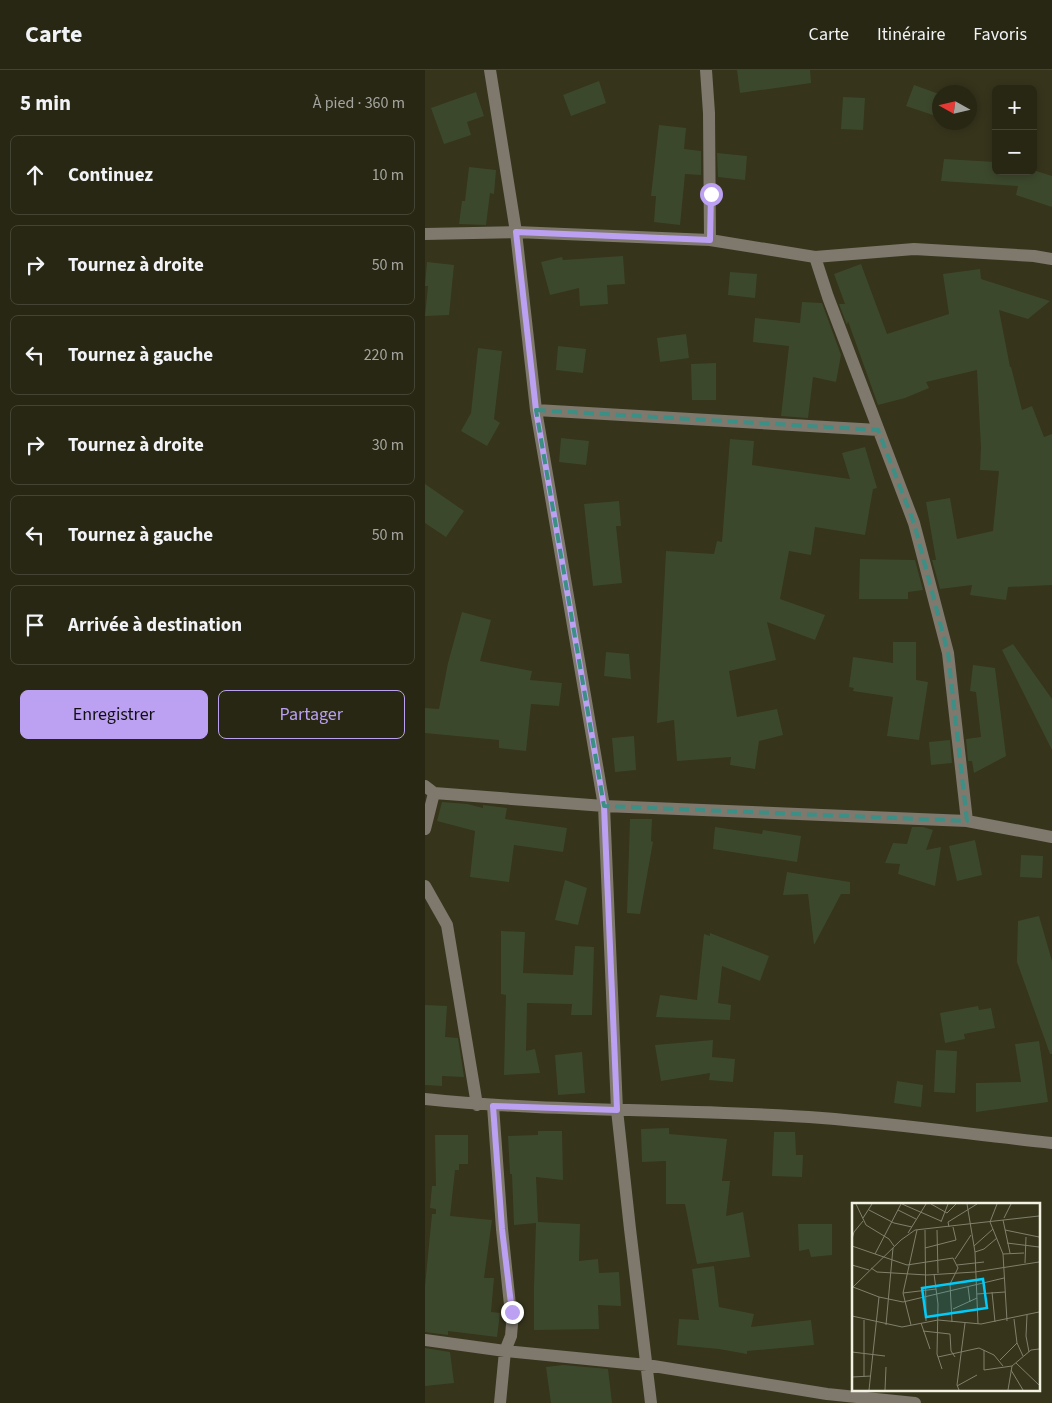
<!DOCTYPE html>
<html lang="fr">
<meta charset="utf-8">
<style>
:root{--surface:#282714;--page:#343322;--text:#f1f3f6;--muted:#a5a5a0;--line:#444434;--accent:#bca0f2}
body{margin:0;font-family:"Source Sans 3",sans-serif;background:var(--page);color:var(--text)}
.controls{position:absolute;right:15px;top:15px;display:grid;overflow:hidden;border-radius:8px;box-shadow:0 2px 8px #0003}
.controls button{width:45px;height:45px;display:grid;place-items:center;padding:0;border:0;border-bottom:1px solid var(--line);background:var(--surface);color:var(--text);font:25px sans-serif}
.compass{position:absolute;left:507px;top:15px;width:45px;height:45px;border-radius:50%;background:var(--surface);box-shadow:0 2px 8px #0003;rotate:278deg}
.stop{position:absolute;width:15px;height:15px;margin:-11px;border:4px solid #bca0f2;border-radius:50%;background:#fff}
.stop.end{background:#bca0f2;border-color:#fff;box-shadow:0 1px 5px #0008}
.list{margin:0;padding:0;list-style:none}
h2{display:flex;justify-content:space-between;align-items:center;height:65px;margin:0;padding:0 20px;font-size:21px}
h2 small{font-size:16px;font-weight:400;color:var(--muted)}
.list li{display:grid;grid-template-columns:32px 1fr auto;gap:15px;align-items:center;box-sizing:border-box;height:80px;margin:0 10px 10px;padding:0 10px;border:1px solid var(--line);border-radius:8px}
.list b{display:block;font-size:19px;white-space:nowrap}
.list em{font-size:16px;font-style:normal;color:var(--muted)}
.actions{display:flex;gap:10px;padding:15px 20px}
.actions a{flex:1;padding:11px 0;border:1px solid var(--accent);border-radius:8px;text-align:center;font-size:18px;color:var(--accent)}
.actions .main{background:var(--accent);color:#111}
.icon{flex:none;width:28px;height:28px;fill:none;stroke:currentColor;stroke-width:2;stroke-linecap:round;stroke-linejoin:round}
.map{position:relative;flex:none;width:627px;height:1333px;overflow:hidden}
header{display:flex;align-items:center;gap:30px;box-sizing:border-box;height:70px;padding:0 25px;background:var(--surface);border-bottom:1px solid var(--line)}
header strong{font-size:24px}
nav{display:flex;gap:28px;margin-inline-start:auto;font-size:18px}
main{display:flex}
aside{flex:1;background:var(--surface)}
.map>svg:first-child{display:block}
</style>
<header>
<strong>Carte</strong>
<nav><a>Carte</a><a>Itinéraire</a><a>Favoris</a></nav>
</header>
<main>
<aside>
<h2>5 min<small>À pied · 360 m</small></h2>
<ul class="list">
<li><svg class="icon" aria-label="ahead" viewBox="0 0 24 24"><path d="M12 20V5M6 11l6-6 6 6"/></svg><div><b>Continuez</b></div><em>10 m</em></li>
<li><svg class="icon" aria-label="right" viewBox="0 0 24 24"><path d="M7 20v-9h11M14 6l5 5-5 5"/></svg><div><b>Tournez à droite</b></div><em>50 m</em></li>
<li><svg class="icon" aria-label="left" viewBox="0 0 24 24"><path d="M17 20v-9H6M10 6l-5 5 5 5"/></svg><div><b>Tournez à gauche</b></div><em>220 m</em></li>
<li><svg class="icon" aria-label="right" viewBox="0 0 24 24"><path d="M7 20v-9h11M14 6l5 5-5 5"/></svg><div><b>Tournez à droite</b></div><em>30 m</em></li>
<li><svg class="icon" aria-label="left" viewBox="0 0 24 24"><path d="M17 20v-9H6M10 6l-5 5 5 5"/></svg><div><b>Tournez à gauche</b></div><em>50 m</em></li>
<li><svg class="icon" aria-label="arrive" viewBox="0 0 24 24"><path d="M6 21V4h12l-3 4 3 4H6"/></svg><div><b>Arrivée à destination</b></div></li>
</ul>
<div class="actions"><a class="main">Enregistrer</a><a>Partager</a></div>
</aside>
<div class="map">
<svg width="627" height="1333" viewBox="0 0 627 1333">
<rect width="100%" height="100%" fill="#36341b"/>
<!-- building -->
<path fill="#3c482c" d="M312,0H385L386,13L315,23Z
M174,11L181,33L146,46L138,25Z
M489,15L514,24V47L481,36Z
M51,22L59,46L42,52L46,65L19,74L6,38Z
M418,27L440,28L438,60L416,59Z
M234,55L261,58L259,79L276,81V105L260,104L255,155L229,152L231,126H226Z
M292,83L322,86L320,110L293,107Z
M519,89L571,92V101H608V100L627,106V137L591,125L593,116L516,111Z
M44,97L71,100L69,124L65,123L61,155L34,154L37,131H40Z
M198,186L200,214L182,215L183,234L155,236L154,218L125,225L116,192L137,187L138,190Z
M2,192L29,195L24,245L0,246L3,216H0Z
M436,194L462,264L524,244L518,204L555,199L556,209L625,231L603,249L574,240L585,297H586L597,340L607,336L619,367L627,364V515L583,517L581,530L545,525L547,515L515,519L507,490H511L501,432L525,428L532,469L568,461L574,401L555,400L556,378L552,300L501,312L504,318L480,328L453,335L423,251L422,255L414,234H420L409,204Z
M305,202L332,204L330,228L303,225Z
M377,232L397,233L416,285L411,312L388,307L383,348L356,346L364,276L328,272L330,248L375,253Z
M261,264L264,288L235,292L232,268Z
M133,276L161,279L158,303L131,300Z
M53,278L77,281L69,349L75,353L62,376L36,361L46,343Z
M291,293V330H267L266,294Z
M136,368L164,371L161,395L134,392Z
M305,369L329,371L327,395L425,409L417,383L440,377L452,418L448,419L440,465L390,457L386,485L364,481L355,529L400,545L390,570L342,552L351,590L304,601L312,647L352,639L358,665L334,671L330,699L305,695L306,687L252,691L249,650L232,653L241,481L289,484L292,471L297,472Z
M0,414L39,441L21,467L0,453Z
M194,431L196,456H191L197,513L168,516L159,434Z
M435,489L490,490L498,520L483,522V529H434Z
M37,542L66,550L55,591L107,601L105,610L137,613L134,636L106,634L101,681L74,678V670L0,663V638L14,639L23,593Z
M468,572H491V610L503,612L494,670L462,666L468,627L428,621L429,618L424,617L428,587L468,593Z
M588,574L627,629V680L577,580Z
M181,582L204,584L206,609L179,606Z
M548,595L570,598L581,686L549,703L547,691H543L541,669L556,667L551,622L545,621Z
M209,666L211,700L190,702L187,668Z
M525,670L527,693L506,695L504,672Z
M17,732L42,734L58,738V735L82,738L80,749L142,758L138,782L89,775L84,812L45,807L50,761L12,751Z
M205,749H227L226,771L228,772L215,844L202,843Z
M290,757L337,764L338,760L376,766L372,792L288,779Z
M487,757H498L508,760L501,780L516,777L510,816L473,804L475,794L460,793L468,773L482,774Z
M550,770L557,805L532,811L524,776Z
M596,785L618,786L617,808L595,807Z
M362,802L425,812V824H416L389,875L383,824L358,825Z
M140,810L162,818L153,855L130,850Z
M614,846L627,891V984H625L592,892L593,851Z
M76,861L100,862L98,903L148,905L150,876L169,877L167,945H146L147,934L102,933L101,981L110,979L115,1003L79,1005L81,925L76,924Z
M285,863L344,886L335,911L297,896L293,933L306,935L305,950L231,947L235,925L272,930L279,864L285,866Z
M0,935L22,936L20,967L33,968L39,1007L17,1006V1016L0,1015Z
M553,936L554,940L566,938L570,958L539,964L540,969L520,973L515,943Z
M288,970L287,987L310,989L308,1012L284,1010L285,1003L236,1011L230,975Z
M614,971L623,1032L551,1042V1013L596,1012L590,974Z
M511,980L532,981L530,1023L509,1022Z
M157,982L160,1023L133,1025L130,985Z
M472,1011L498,1015L496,1037L469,1033Z
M244,1058V1064L302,1069L297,1111H305L301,1146L318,1142L325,1187L272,1194L260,1134H241V1091L217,1092L216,1059Z
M113,1061H137L138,1110L111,1107L113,1152L155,1154L154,1191L173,1189L174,1203L194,1202L196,1236L173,1235L174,1259L109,1260V1218L111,1153L89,1155L87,1104H85L83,1066L113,1065Z
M349,1062H370L371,1085H378L377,1107L347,1106Z
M10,1065H43V1094H34V1100H30L25,1146L67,1150L59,1208H69L66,1242L75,1243L72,1267L23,1261V1265L0,1262V1216L7,1144H11V1139L5,1138L7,1116H11Z
M373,1154H407V1185L386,1187L384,1179L374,1181Z
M289,1196L294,1237L329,1244L326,1257L386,1250L389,1275L322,1281V1284L294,1279L252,1275L254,1249L274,1250L267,1199Z
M0,1278L25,1282L29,1313L0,1316Z
M138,1295L183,1299L187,1333H126L121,1297Z"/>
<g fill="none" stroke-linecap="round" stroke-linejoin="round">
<!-- minor -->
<path stroke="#7e786d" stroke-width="12" d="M65,0L91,162L111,340L179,736L192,1040L205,1159L226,1333
M281,0L284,43L285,170
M0,164L91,162L285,170L390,187L489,179L609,186L627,189
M390,187L403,227L489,453L523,583L542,751
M111,340L453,360
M0,716L9,723L179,736L542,751L627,767
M0,759L9,723
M0,816L22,855L52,1035
M0,1029C132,1043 265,1038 397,1048C474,1054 551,1065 627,1073
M68,1036L77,1159L87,1254L86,1266L80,1281L75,1333
M0,1270L80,1281L222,1295L402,1324L490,1333"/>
</g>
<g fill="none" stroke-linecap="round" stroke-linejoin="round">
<!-- route -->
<path stroke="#bca0f2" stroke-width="6" d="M87,1242L77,1159L68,1036L192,1040L179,736L111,340L91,162L285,170L286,124"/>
</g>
<!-- marked area -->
<path fill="none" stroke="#3c8f85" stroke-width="4" stroke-dasharray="10 6" stroke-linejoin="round" d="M111,340L453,360L489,453L523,583L542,751L179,736Z"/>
<!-- overview -->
<g transform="translate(427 1133)">
<rect width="188" height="188" fill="#36341b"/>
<path fill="none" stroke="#81806b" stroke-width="1" d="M4,1L14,22L37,36L42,43M50,1L89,18M79,1L95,10L104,1M115,1L123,49L126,121M145,1L138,19L151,51L155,118M17,7L42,20L60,24M46,7L64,16M11,15L20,1M152,15L159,1M151,17L158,50M89,19L96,1M97,24L96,19L125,1M73,27L74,118M85,27L86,70M153,27L187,34M56,30L74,1M0,36L2,29L11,18M155,40L187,44M0,43L55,62L101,55L106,65L98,81L100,119M122,43L141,26M73,45L104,37L101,24M123,49L132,46L145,35M23,51L49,1M151,51L172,50M103,56L119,32M173,60L174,34M0,62L17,67M105,62L132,59M19,65L25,69L75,72L123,69L187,59M82,71L86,101L85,151L90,166M1,84L27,94L51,99L152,75M116,84L118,99M0,85L49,37L63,27L187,13M140,89L143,119M51,90L84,86M125,91L153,89M101,106L125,95M175,112L174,133L177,149M0,113L50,124L86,117L129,121L187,109M162,116L165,140L171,153M12,117V174M69,120L78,146M34,122L41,45M59,122L51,90L65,27M71,128L98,131L99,148L103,154M132,147V167L160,163M0,149L33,153M86,154L127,145L142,152L151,163M148,157L165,140M164,160L187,182M159,167L171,187M0,174L19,173M105,183L125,172M17,187L27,94M33,187L34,164M107,187L105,182L113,120M156,187L160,163L179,147L187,146"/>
<path fill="#00cbf9" fill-opacity="0.15" stroke="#00cbf9" stroke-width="2.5" d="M131,76L135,105L74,114L70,85Z"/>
<rect width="188" height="188" fill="none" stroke="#f2f1e2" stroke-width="2.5"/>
</g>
</svg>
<div class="controls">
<button>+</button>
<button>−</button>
</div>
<svg class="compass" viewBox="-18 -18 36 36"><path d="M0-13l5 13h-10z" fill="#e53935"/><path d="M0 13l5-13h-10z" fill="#a5a5a0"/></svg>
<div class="stop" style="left:286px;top:124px"></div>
<div class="stop end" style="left:87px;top:1242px"></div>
</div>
</main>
